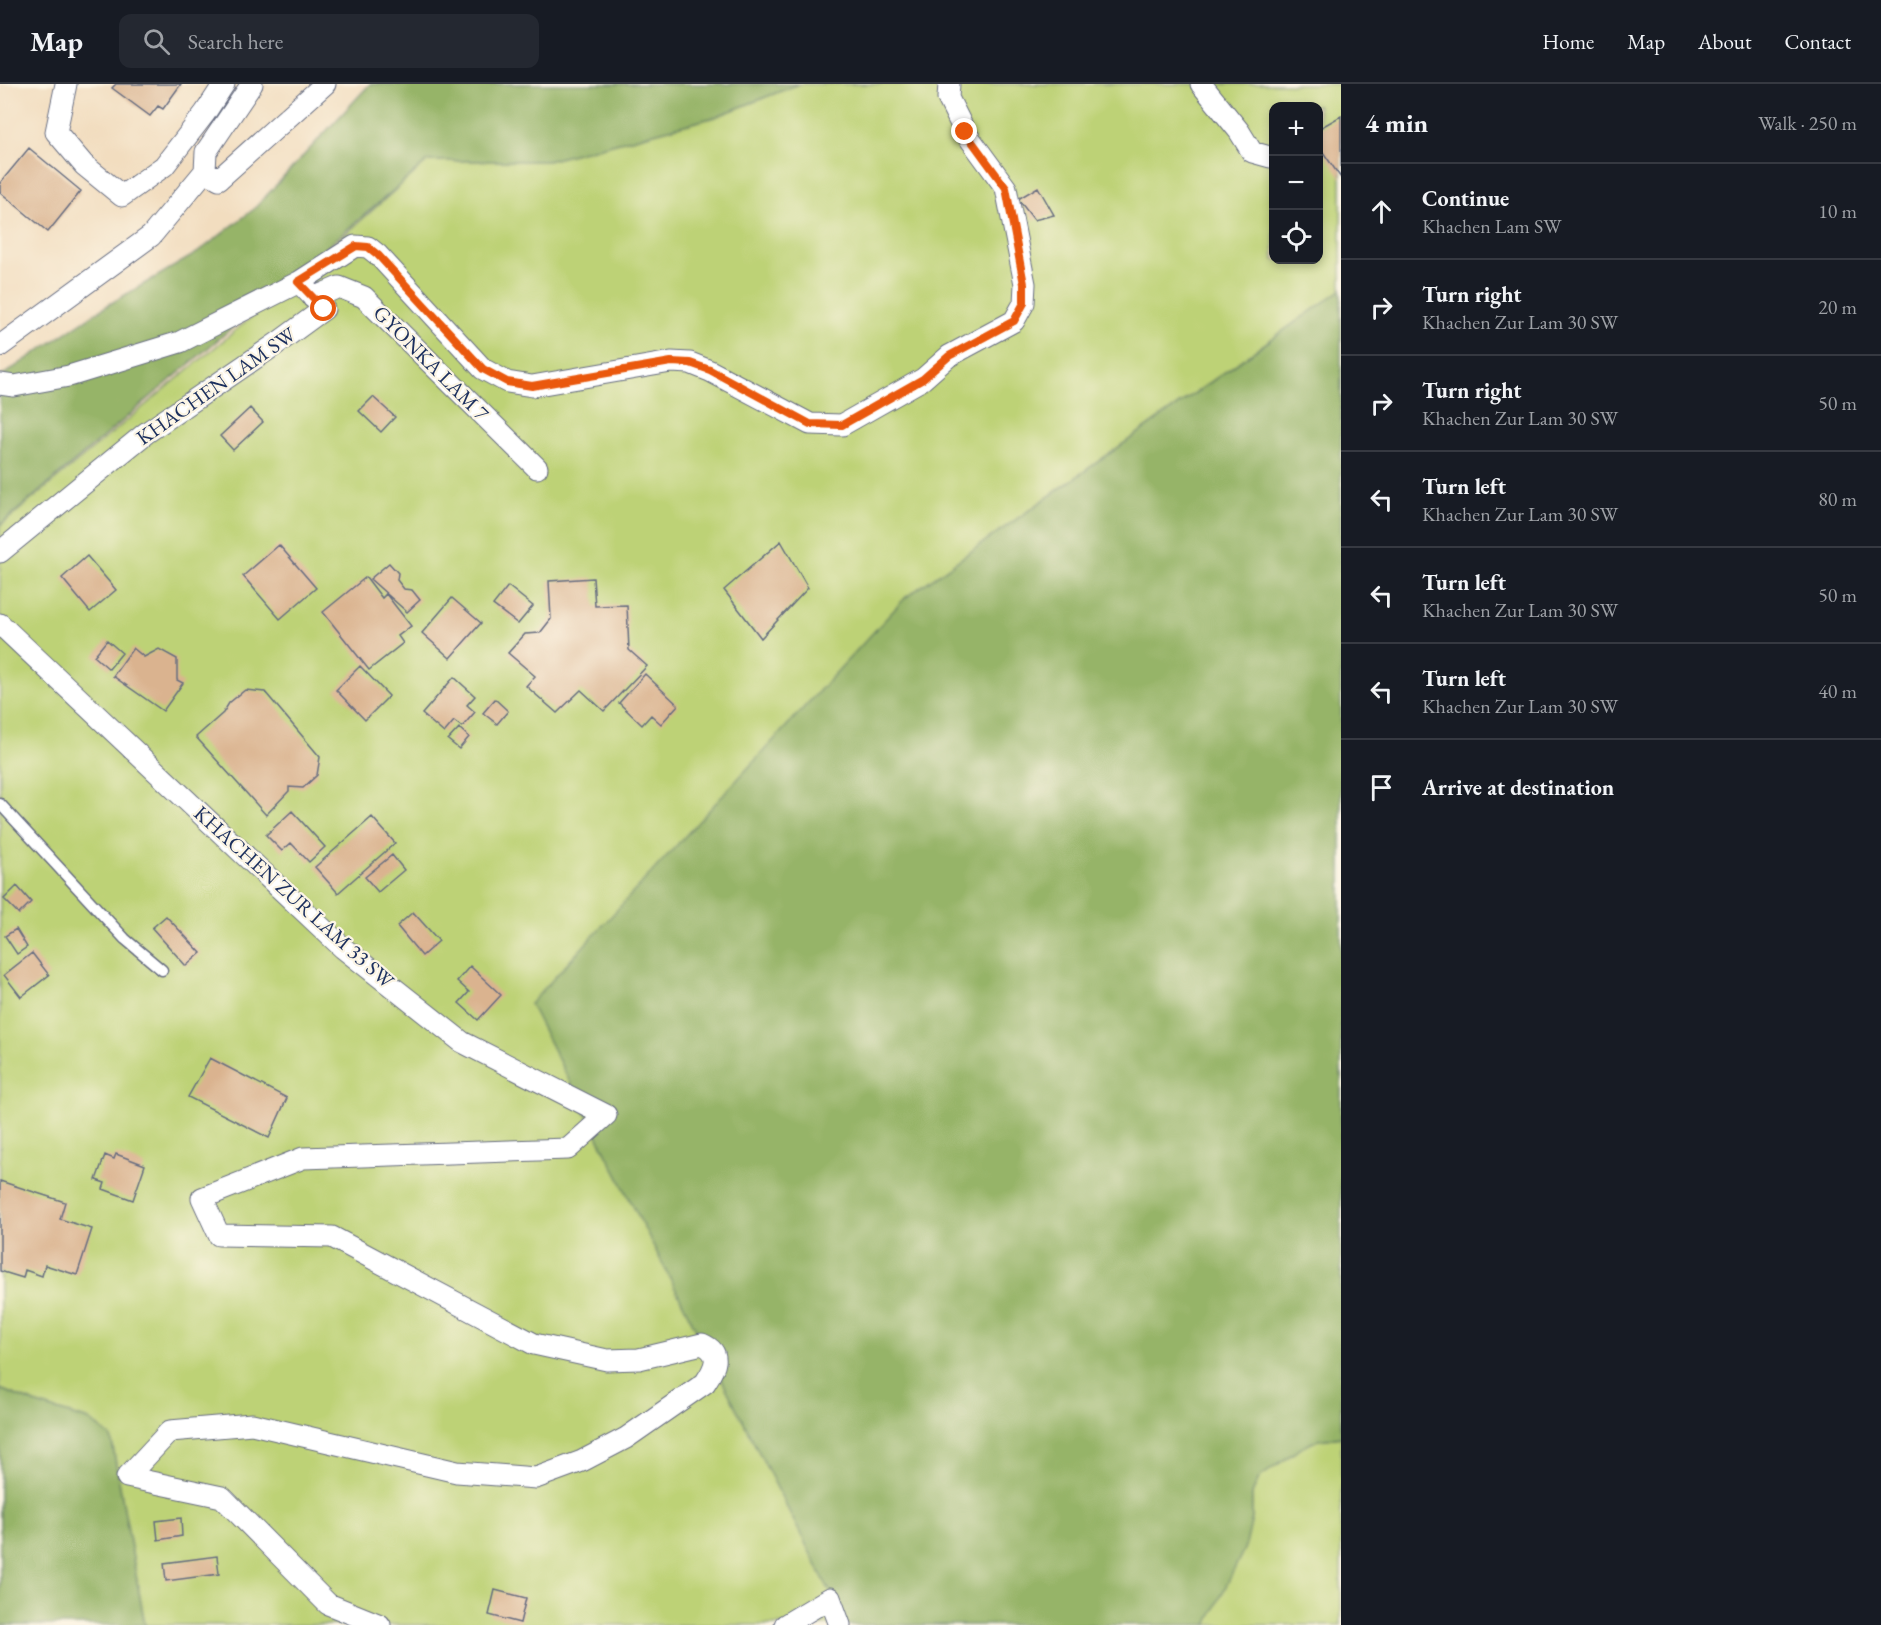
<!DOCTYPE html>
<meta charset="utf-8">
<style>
:root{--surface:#171b24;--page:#242831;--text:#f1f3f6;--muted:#9ea1a6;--line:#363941}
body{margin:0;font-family:"EB Garamond",serif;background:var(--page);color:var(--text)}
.controls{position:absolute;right:18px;top:18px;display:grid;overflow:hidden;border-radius:12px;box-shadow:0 3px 9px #0003}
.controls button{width:54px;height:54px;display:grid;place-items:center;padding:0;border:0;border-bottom:2px solid var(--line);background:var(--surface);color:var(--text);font:30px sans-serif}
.stop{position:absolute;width:18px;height:18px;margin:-14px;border:4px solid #ea580c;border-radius:50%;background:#fff}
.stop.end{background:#ea580c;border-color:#fff;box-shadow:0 2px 6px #0008}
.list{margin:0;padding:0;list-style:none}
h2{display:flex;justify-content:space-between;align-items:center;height:78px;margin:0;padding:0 24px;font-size:26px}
h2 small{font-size:20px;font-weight:400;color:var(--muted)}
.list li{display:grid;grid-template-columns:39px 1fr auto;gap:18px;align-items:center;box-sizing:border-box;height:96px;padding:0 24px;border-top:2px solid var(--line)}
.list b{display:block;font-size:22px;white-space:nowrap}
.list p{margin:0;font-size:20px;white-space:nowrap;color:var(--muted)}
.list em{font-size:20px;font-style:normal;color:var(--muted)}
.icon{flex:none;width:33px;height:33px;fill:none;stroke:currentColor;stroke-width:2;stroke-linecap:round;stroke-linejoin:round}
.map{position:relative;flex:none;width:1341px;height:1541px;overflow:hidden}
header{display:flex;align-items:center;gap:36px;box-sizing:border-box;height:84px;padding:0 30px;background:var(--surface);border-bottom:2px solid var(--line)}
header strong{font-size:28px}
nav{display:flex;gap:33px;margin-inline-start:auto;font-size:21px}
.search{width:420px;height:54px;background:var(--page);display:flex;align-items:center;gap:15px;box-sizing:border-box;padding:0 21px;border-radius:12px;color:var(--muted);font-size:22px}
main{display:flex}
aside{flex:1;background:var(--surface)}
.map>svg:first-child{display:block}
</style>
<header>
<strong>Map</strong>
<div class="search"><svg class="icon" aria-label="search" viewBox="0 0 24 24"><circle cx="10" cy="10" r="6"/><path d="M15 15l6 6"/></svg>Search here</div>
<nav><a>Home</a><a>Map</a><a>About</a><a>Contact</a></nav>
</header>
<main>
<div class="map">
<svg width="1341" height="1541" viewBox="0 0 1341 1541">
<rect width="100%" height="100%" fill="#fcf5e5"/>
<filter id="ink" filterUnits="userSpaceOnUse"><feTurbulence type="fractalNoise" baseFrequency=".0167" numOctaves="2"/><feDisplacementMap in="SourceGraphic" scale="12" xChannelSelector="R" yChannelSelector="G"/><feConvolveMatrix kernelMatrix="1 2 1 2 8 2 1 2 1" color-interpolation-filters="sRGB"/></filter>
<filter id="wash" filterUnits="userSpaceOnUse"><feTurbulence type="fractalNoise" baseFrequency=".008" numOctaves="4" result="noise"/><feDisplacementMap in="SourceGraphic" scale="24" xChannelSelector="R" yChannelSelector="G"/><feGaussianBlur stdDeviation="1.35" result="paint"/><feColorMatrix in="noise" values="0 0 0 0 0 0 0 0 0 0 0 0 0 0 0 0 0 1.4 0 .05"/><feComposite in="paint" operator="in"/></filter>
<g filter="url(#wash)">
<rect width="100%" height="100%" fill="#f2ddbf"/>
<!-- green -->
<path fill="#bdd276" stroke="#6c806a" stroke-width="1.5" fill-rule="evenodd" d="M799,0H1341V206L905,514L847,1541H145L111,1353L89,1336L40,1321L0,1305V442L261,225L428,77H547L715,33ZM1274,22H1318V176H1274Z
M1341,1353V1541H1207L1252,1434V1410L1259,1394L1302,1363L1318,1356Z"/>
<!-- forest -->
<path fill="#96b467" stroke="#587262" stroke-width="1.5" d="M370,0H799L715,33L547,77H428L0,441V293L108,221L197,169L254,125Z
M1341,206V1353L1318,1356L1302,1363L1259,1394L1252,1410V1434L1246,1461L1207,1541H847L530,920L905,514Z
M0,1305L40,1321L89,1336L111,1353L145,1541H0Z"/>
<g id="blocks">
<!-- building -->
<path fill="#dab38f" d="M116,0H181L163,25L158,22L150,32L112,4Z
M1341,32V94L1318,61V45Z
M29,64L81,107L48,148L0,108V99Z
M1038,103L1054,131L1034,136L1018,115Z
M373,313L395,333L381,348L359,327Z
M250,324L263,338L233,366L220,352Z
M781,457L808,504L761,554L724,506Z
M279,461L316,504L280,535L243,492Z
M87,472L116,506L90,528L62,494Z
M389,479L398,489L397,496L404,505L412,506L420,516L407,528L370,495Z
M366,493L382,514L386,510L411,542L398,552L403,559L369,586L323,528Z
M593,494L595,522L627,521L629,566L647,582L604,627L581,606L557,629L526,602L535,592L508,569L525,550L540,549L551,535L549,497Z
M508,502L533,522L518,540L493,521Z
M452,514L481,539L450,574L422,549Z
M107,556L122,569L109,585L94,572Z
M133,564L144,573L159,565L177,575V596L183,599L163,627L113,592Z
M360,582L389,612L365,636L336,606Z
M645,590L678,621L661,640L651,631L642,641L619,619Z
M454,593L475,612L467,621L475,628L462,643L454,637L444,649L422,630Z
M245,606L265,608L320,673L317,691L303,704L289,703V707L266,731L196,653L223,629L229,619Z
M495,615L508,627L497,640L483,629Z
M459,644L469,653L459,665L448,656Z
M292,727L325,763L309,778L291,759L282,767L266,751Z
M372,733L395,759L338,809L315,783Z
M392,771L404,786L378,808L365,793Z
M17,802L31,818L19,830L4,815Z
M413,828L439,857L422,872L397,842Z
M166,832L201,869L186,882L152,844Z
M16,845L27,863L17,870L5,852Z
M32,869L49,891L21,913L4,891Z
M470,882L501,911L478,936L459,919L469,908L457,897Z
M210,974L287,1014L269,1054L188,1013Z
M116,1070L145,1081L133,1116L103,1105L105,1099L96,1096L105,1071L114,1075Z
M0,1097L65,1118L60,1135L92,1145L77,1191L45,1181L42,1192L25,1186L23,1194L0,1187Z
M181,1434L182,1452L158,1456L156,1437Z
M217,1472L219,1490L166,1497L164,1479Z
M495,1506L526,1514L520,1539L489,1531Z"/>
</g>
</g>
<g filter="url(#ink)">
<use href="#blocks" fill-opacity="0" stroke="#666c80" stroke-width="1.5"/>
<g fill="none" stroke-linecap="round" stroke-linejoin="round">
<!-- service casing -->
<g stroke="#666c80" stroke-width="13">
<path id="service" d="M0,720L125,855L162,886"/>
</g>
<!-- minor casing -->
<g stroke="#666c80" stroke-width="23">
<path id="minor" d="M66,0L56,48L84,81L122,112L164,82L205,29L224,0
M1201,0L1239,47L1252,68L1270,73L1274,72
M205,87L206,68L252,0
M299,198L355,162L368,163L378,171L483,285L507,298L532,302L671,278L690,279L710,287L810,340L842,341L923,295L949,272L1014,237L1024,219L1025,200L1006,104L965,48L948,14L949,0
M313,214L339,203L364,213L537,384
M0,262L151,152L205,87L219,95L325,0
M0,300L14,302L69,292L180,258L299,198L324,225L279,258L146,349L0,468
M0,540L343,864L462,958L606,1031L568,1065L303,1074L202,1114L219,1151L332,1153L534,1260L607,1276L639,1275L702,1260C723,1269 715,1284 705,1299L626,1354L582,1377L536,1394L457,1388L252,1340L170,1347L127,1393L222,1413L328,1520L380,1541
M785,1541L830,1514L840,1541"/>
</g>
<!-- service -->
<use href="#service" stroke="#fff" stroke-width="10"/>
<!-- minor -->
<use href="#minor" stroke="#fff" stroke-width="21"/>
</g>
</g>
<g fill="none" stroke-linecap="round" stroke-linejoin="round" filter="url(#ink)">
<!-- route -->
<path stroke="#ea580c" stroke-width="8" d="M324,225L298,198L356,162L368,163L378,171L483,285L507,298L532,302L671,278L690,279L710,286L810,340L842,341L923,295L949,272L1014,237L1024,219V200L1006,104L965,48"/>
</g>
<g text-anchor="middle" stroke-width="4.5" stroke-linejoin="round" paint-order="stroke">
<!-- street labels -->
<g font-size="21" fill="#1b2f5e" stroke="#fcf5e5">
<text transform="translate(431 279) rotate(45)" y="7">GYONKA LAM 7</text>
<text transform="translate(216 302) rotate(-35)" y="7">KHACHEN LAM SW</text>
<text transform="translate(294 813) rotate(42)" y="7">KHACHEN ZUR LAM 33 SW</text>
</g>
</g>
</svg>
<div class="controls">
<button>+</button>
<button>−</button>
<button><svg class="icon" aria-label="locate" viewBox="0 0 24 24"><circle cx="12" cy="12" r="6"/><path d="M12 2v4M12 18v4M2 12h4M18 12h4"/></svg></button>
</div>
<div class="stop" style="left:324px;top:225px"></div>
<div class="stop end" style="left:965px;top:48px"></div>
</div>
<aside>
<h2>4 min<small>Walk · 250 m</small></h2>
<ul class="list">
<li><svg class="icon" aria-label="ahead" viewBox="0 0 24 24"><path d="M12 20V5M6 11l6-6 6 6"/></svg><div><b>Continue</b><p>Khachen Lam SW</p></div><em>10 m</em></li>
<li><svg class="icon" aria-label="right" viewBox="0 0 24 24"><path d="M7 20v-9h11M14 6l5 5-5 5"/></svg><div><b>Turn right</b><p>Khachen Zur Lam 30 SW</p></div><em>20 m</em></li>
<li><svg class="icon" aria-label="right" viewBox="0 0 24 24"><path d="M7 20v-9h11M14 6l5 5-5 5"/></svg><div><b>Turn right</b><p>Khachen Zur Lam 30 SW</p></div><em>50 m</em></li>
<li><svg class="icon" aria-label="left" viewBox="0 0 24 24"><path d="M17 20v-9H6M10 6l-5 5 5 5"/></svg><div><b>Turn left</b><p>Khachen Zur Lam 30 SW</p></div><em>80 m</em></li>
<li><svg class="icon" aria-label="left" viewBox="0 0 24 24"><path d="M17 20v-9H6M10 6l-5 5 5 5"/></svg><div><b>Turn left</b><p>Khachen Zur Lam 30 SW</p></div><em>50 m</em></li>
<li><svg class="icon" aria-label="left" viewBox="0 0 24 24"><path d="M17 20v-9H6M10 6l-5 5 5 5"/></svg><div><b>Turn left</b><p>Khachen Zur Lam 30 SW</p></div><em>40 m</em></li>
<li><svg class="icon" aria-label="arrive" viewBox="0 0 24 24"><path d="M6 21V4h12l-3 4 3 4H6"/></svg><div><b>Arrive at destination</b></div></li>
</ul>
</aside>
</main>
